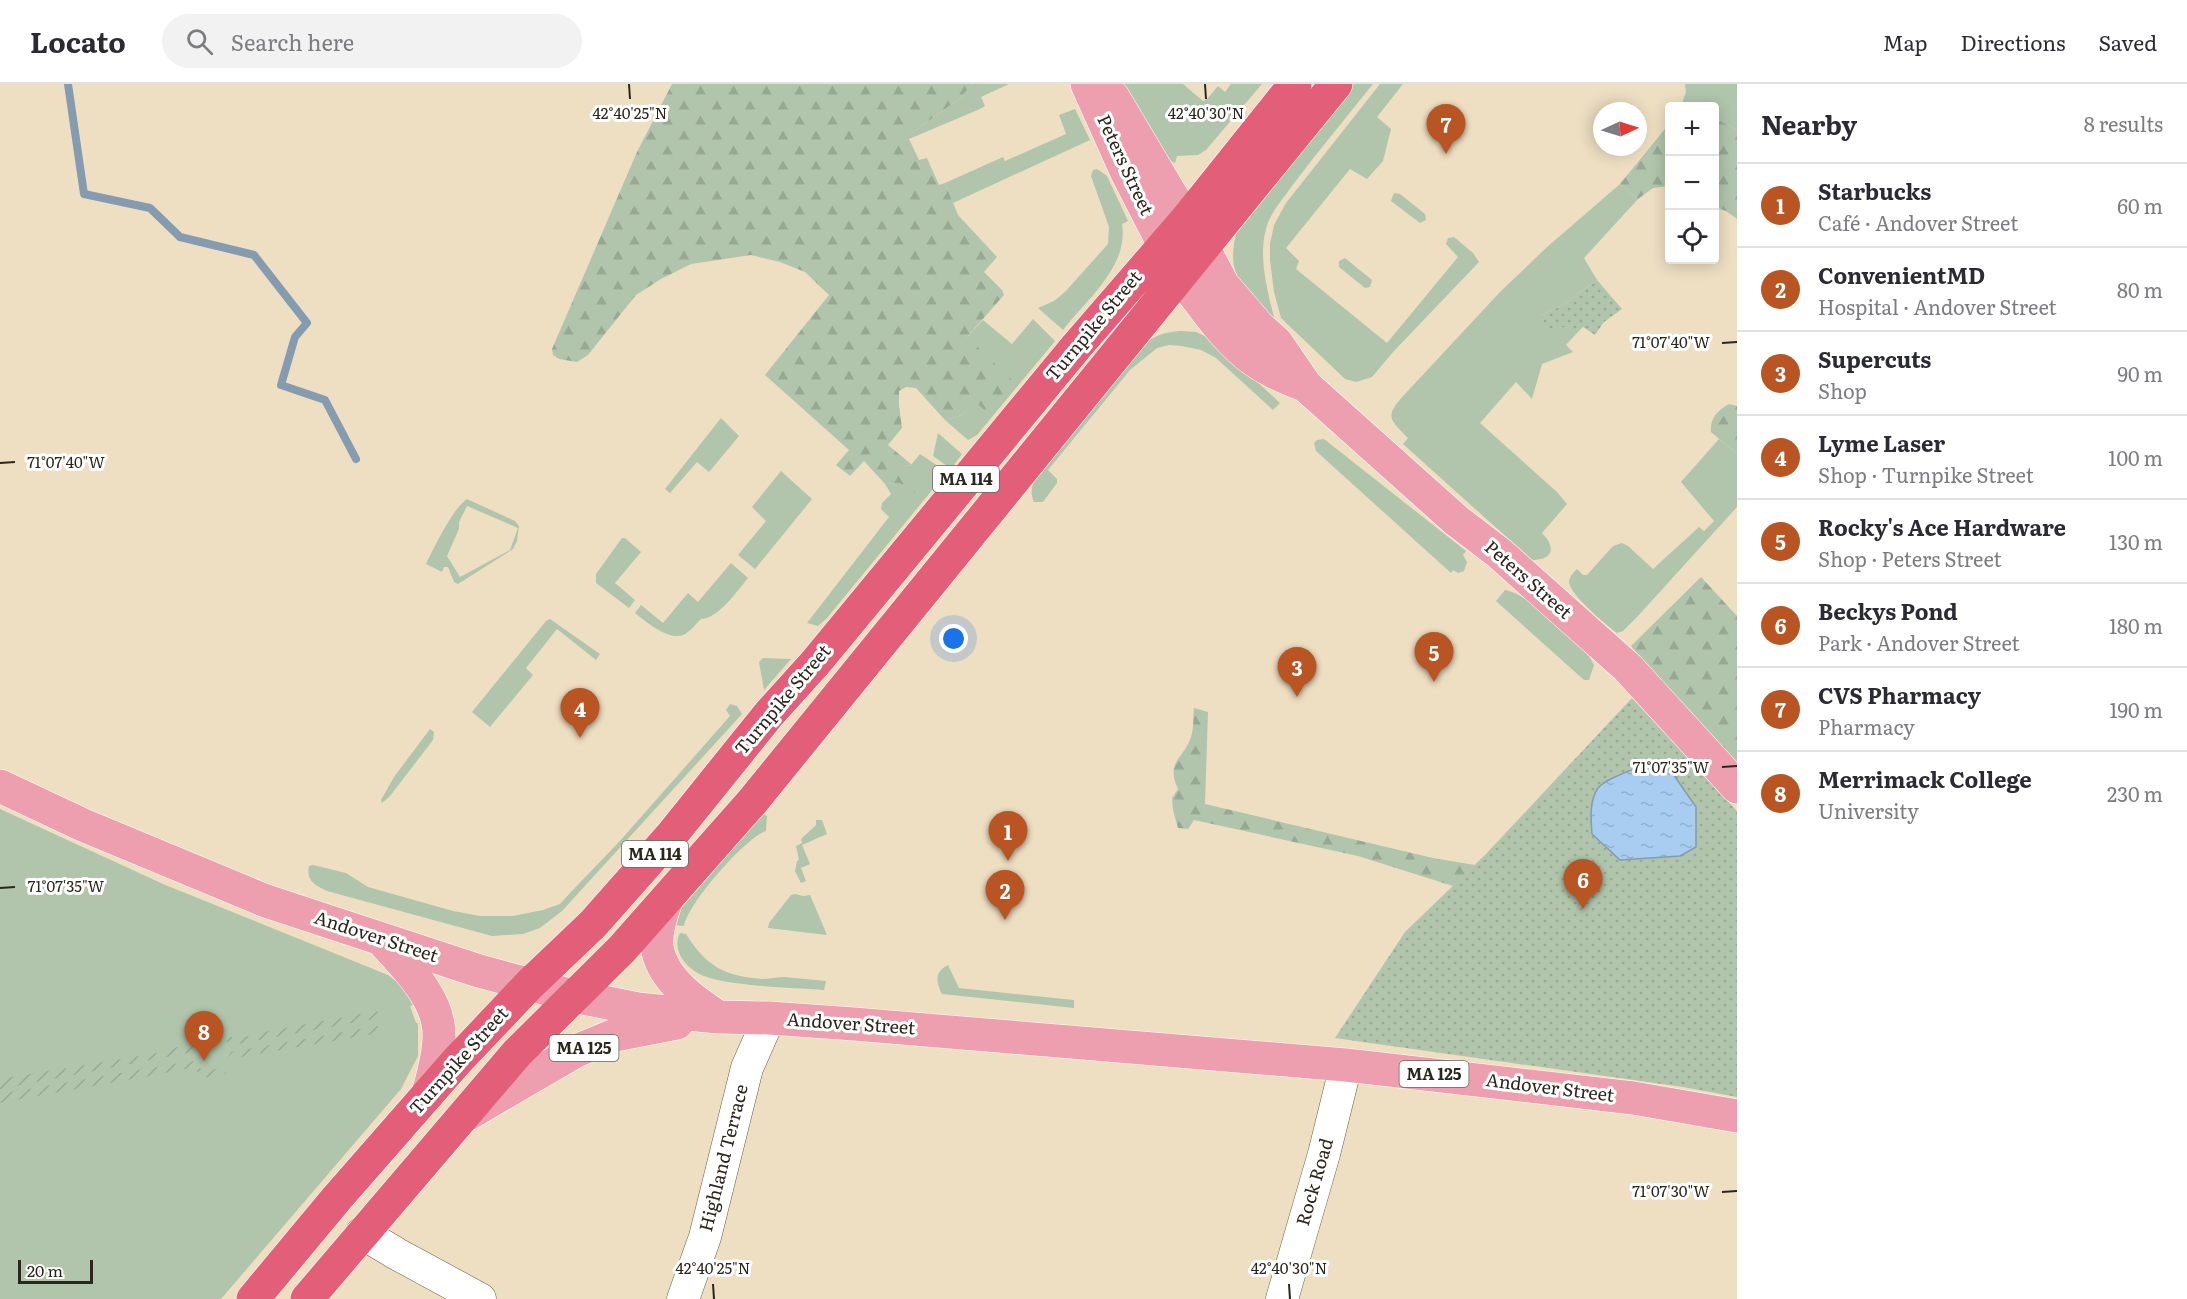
<!DOCTYPE html>
<meta charset="utf-8">
<style>
:root{--surface:#fff;--page:#f2f2f3;--text:#2b2b33;--muted:#7c7c81;--line:#e1e1e2;--accent:#b95423}
body{margin:0;font-family:Literata,serif;background:var(--page);color:var(--text)}
.controls{position:absolute;right:18px;top:18px;display:grid;overflow:hidden;border-radius:6px;box-shadow:0 3px 15px #0003}
.controls button{width:54px;height:54px;display:grid;place-items:center;padding:0;border:0;border-bottom:2px solid var(--line);background:var(--surface);color:var(--text);font:30px sans-serif}
.compass{position:absolute;left:1593px;top:18px;width:54px;height:54px;border-radius:50%;background:var(--surface);box-shadow:0 3px 15px #0003;rotate:86deg}
.scale{position:absolute;left:18px;bottom:15px;width:75px;box-sizing:border-box;padding-left:6px;border:3px solid #2c271c;border-top:0;font-size:16px;line-height:21px;white-space:nowrap;color:#2c271c;-webkit-text-stroke:4px #fff;paint-order:stroke}
.you{position:absolute;left:954px;top:555px;width:21px;height:21px;margin:-15px;border:4px solid #fff;border-radius:50%;background:#1a73e8;box-shadow:0 0 0 9px #1a73e833}
.badge{display:grid;place-items:center;width:39px;height:39px;border-radius:50%;background:var(--accent);color:#fff;font-size:20px;font-weight:700}
.pin{position:absolute;translate:-50% -50px;filter:drop-shadow(0 2px 3px #0008)}
.pin::after{content:'';position:absolute;top:32px;width:21px;height:18px;background:inherit;clip-path:polygon(0 0,100% 0,50% 100%)}
.list{margin:0;padding:0;list-style:none}
h2{display:flex;justify-content:space-between;align-items:center;height:78px;margin:0;padding:0 24px;font-size:26px}
h2 small{font-size:20px;font-weight:400;color:var(--muted)}
.list li{display:grid;grid-template-columns:39px 1fr auto;gap:18px;align-items:center;box-sizing:border-box;height:84px;padding:0 24px;border-top:2px solid var(--line)}
.list b{display:block;font-size:22px;white-space:nowrap}
.list p{margin:0;font-size:20px;white-space:nowrap;color:var(--muted)}
.list em{font-size:20px;font-style:normal;color:var(--muted)}
.icon{flex:none;width:33px;height:33px;fill:none;stroke:currentColor;stroke-width:2;stroke-linecap:round;stroke-linejoin:round}
.map{position:relative;flex:none;width:1737px;height:1215px;overflow:hidden}
header{display:flex;align-items:center;gap:36px;box-sizing:border-box;height:84px;padding:0 30px;background:var(--surface);border-bottom:2px solid var(--line)}
header strong{font-size:28px}
nav{display:flex;gap:33px;margin-inline-start:auto;font-size:21px}
.search{width:420px;height:54px;background:var(--page);display:flex;align-items:center;gap:15px;box-sizing:border-box;padding:0 21px;border-radius:33px;color:var(--muted);font-size:22px}
main{display:flex}
aside{flex:1;background:var(--surface)}
.map>svg:first-child{display:block}
</style>
<header>
<strong>Locato</strong>
<div class="search"><svg class="icon" aria-label="search" viewBox="0 0 24 24"><circle cx="10" cy="10" r="6"/><path d="M15 15l6 6"/></svg>Search here</div>
<nav><a>Map</a><a>Directions</a><a>Saved</a></nav>
</header>
<main>
<div class="map">
<svg width="1737" height="1215" viewBox="0 0 1737 1215">
<defs>
<pattern id="forest-firs" width="22" height="20" patternUnits="userSpaceOnUse" patternTransform="scale(1.5)"><rect width="22" height="20" fill="#b0c5ab"/><path d="M5 1l3.5 6h-7zM16 11l3.5 6h-7z" fill="#98a993"/></pattern>
<pattern id="park-dots" width="8" height="8" patternUnits="userSpaceOnUse" patternTransform="scale(1.5)"><rect width="8" height="8" fill="#b0c5ab"/><path d="M2 2h.1M6 6h.1" fill="none" stroke="#98a993" stroke-width="1.8" stroke-linecap="round"/></pattern>
<pattern id="garden-furrows" width="10" height="10" patternUnits="userSpaceOnUse" patternTransform="scale(1.5)"><rect width="10" height="10" fill="#b0c5ab"/><path d="M-1 1l2-2M0 10L10 0M9 11l2-2" fill="none" stroke="#98a993"/></pattern>
<pattern id="water-ripples" width="26" height="14" patternUnits="userSpaceOnUse" patternTransform="scale(1.5)"><rect width="26" height="14" fill="#a9cdf0"/><path d="M2 4q2-2 4 0t4 0M15 11q2-2 4 0t4 0" fill="none" stroke="#92b0cd"/></pattern>
</defs>
<rect width="100%" height="100%" fill="#eedfc2"/>
<!-- grass -->
<path fill="#b0c5ab" fill-rule="evenodd" d="M973,0H1009L981,13L985,22L980,25L909,55V51L959,15Z
M1115,0H1183L1203,17L1207,15L1218,2L1225,8L1231,0H1262L1206,66L1198,71L1177,72L1175,79L1161,72Z
M1354,0H1373C1346,34 1318,67 1292,102C1283,115 1270,129 1266,145C1258,174 1268,209 1275,237C1245,203 1224,195 1237,146Z
M1380,0H1403L1377,33L1391,45L1383,77L1367,95L1350,85L1286,164L1299,177L1296,185L1387,259L1458,173L1446,160L1448,154L1454,153L1473,169L1479,178L1393,268L1372,293L1356,298L1345,295L1281,234L1274,208L1270,176V160L1274,141L1286,119Z
M1685,0H1737V46L1715,34L1714,22H1681L1686,8Z
M1075,25L1090,56L953,119L945,99L1003,73L1005,77L1066,50L1059,31Z
M1097,85L1107,92L1128,137L1122,140C1129,182 1087,215 1063,246L1038,224L1054,217L1065,208L1108,160L1109,143L1091,92L1093,86Z
M1620,100L1638,115L1584,174L1597,196L1564,220L1542,231L1559,244L1568,243L1576,250L1566,261L1573,268L1542,280L1532,315L1516,298L1480,339L1557,408L1567,420L1542,449C1556,463 1554,476 1532,476L1403,360L1408,354C1388,334 1385,332 1405,310L1500,208L1546,164Z
M1394,109L1400,110L1425,130L1426,136L1420,139L1391,117Z
M1345,174L1372,196L1370,203L1365,204L1339,183V177Z
M1033,235L1055,257L977,351L968,356L945,336L962,331L974,316L988,329L967,253L983,236L1012,260Z
M1181,247L1196,248L1211,255L1280,319L1273,326L1216,274L1201,266L1182,262L1169,261L1157,264L1130,286L1048,386L1057,395V399L1043,418H1034C1030,408 1031,402 1037,393L1140,263C1154,252 1163,248 1181,247Z
M721,334L739,352L709,388L697,378L670,409L665,405Z
M938,349L962,370L951,385L933,372Z
M1324,355L1466,467L1463,471L1467,478L1464,487L1458,489L1453,486L1451,489L1316,367L1314,359L1317,356Z
M1719,355L1737,370V423L1637,533L1623,547L1617,549C1607,542 1568,509 1569,497C1570,492 1574,488 1577,485L1583,491H1587L1613,462L1622,459L1628,462L1653,485L1699,443L1704,447L1714,437L1681,398Z
M920,370L947,388L827,534L818,542L807,539L889,433L881,425L882,419L891,410L885,400L900,399L913,409L903,381L910,382Z
M781,387L812,415L755,485L738,471L766,437L752,423Z
M467,415L515,437L519,442L517,457L513,465L458,500L454,498L448,483H444L442,488L426,480C434,464 453,424 467,415ZM467,422L518,444L510,466L460,493L447,472L459,445V438Z
M622,454H625L641,468L615,499L635,516L629,524L596,499V490Z
M731,479L748,494C738,506 718,535 701,535C696,540 689,549 683,551C669,557 645,537 635,529L641,521L663,539L688,509L698,518Z
M1505,506C1529,510 1570,553 1588,570L1594,581L1589,596H1584L1496,517Z
M550,535L600,570L596,576L557,545L526,584L533,591L490,643L472,628L546,537Z
M763,574L791,575L764,606L759,578Z
M730,620L737,622L742,630L562,827L540,844L523,850L492,852L327,807C315,801 306,797 309,782L313,781L346,789L368,803L453,827L480,832H513L543,826L560,820L570,809L619,758L730,632L726,626Z
M430,645L434,648L433,656L390,712L382,719L381,716L394,693Z
M0,725L163,800L388,891L405,904L416,920L410,922L416,939H418V972L401,1005L221,1215H0Z
M763,730L767,732L766,747C744,755 688,820 684,842L672,841L679,827Z
M816,736H822L827,750L802,761L810,780L801,784L806,797L801,799L795,787L797,777L799,776L796,762L802,759L801,755L816,741Z
M795,810L803,812L810,811L827,851L768,844L769,839L791,811Z
M680,849L686,850C706,882 724,892 762,895C769,895 777,893 785,893C798,894 812,896 826,897L824,906C791,903 734,903 704,892C687,885 671,867 680,849Z
M948,881L959,904L1074,916V924L942,910C936,898 934,888 948,881Z"/>
<!-- forest -->
<path fill="url(#forest-firs)" d="M672,0H973L959,15L909,51V55L919,76L927,74L939,101L945,99L958,131L997,173L984,188L1002,206L1004,211L967,253L1013,297L988,329L974,317L962,331L945,336L916,304L906,303L899,307V321L902,344L888,361L911,380L910,382L903,381L922,398L913,410L900,399L885,400L864,377L850,392L836,381L849,366L765,291L829,211L805,188L780,178L751,171L691,180L661,195L636,211L588,271L577,278L559,275L553,271L552,265L637,68Z
M1715,34L1737,46V135L1726,127L1715,123Z
M1669,40V102L1653,104L1638,115L1620,100Z
M1729,320L1737,322V370L1711,348C1710,334 1717,327 1729,320Z
M1701,493L1737,532V694L1728,686L1631,562Z
M1194,624L1208,628L1205,720L1433,774L1475,781L1453,802L1358,772L1194,736L1188,745L1178,744L1173,726L1172,714L1178,705C1165,677 1184,675 1191,653C1194,645 1193,632 1194,624Z"/>
<!-- park -->
<path fill="url(#park-dots)" d="M1597,196L1622,225L1604,238L1595,251L1583,243L1576,250L1568,243L1559,244L1549,253L1542,231L1564,220Z
M1632,614L1737,727V1013L1683,1003L1335,954L1405,848L1486,770Z"/>
<!-- garden -->
<path fill="url(#garden-furrows)" d="M376,927L379,928V934L233,961C228,960 225,956 220,954C207,947 198,957 192,968L0,1005V995L169,967L177,963L188,962L199,949L217,948L237,955L269,947Z
M377,942L380,943L379,949L235,974L225,990L208,994L192,984L0,1019V1010L173,980L194,977C205,997 224,983 231,968Z"/>
<!-- water -->
<path fill="url(#water-ripples)" stroke="#849bb0" stroke-width="1.5" d="M1644,681L1671,687L1696,723V763L1680,772L1620,776L1592,750C1591,736 1589,717 1598,704C1606,694 1633,686 1644,681Z"/>
<g fill="none" stroke-linecap="round" stroke-linejoin="round">
<!-- stream -->
<path stroke="#849bb0" stroke-width="8" d="M68,0L84,110L150,124L180,153L254,171L307,239L295,253L281,301L325,316L356,375"/>
<!-- minor casing -->
<g stroke="#6d6046" stroke-width="33">
<path id="minor" d="M362,1149L397,1170L480,1215
M683,1215L705,1153L747,984L769,934
M1282,1215L1324,1070L1346,981"/>
</g>
<!-- major casing -->
<g stroke="#fff" stroke-width="34">
<path id="major" d="M1087,0L1127,89L1164,161
M1113,13L1186,136
M1204,165L1223,201L1259,243L1276,258L1306,302L1457,437L1499,469L1628,584L1737,703
M1180,191C1200,218 1221,249 1246,270C1264,285 1284,293 1304,301
M0,702L83,741L266,817L479,887L573,912L638,925L718,933L769,934L854,940L1346,981L1633,1014L1737,1032
M666,817C661,832 654,852 658,868C665,897 694,917 718,933
M381,855C404,881 440,914 439,952C439,972 433,991 428,1010
M468,1030L576,967L615,951L677,939"/>
</g>
<!-- highway casing -->
<g stroke="#fff" stroke-width="34">
<path id="highway" d="M253,1215L337,1114L457,977L530,900L593,840L670,753L769,630L816,578L1076,263L1186,136L1295,0
M307,1215L517,969L622,865L752,718L1336,0"/>
</g>
<!-- minor -->
<use href="#minor" stroke="#fff" stroke-width="32"/>
<!-- major -->
<use href="#major" stroke="#ee9faf" stroke-width="33"/>
<!-- highway -->
<use href="#highway" stroke="#e35f79" stroke-width="33"/>
</g>
<!-- ticks -->
<path fill="none" stroke="#2c271c" stroke-width="2" d="M629,0L630,15M1205,0L1206,15M1722,259L1737,258M0,379L15,378M1722,683L1737,682M0,804L15,803M1722,1108L1737,1107M713,1200L714,1215M1289,1200L1290,1215"/>
<g text-anchor="middle" stroke-width="6" stroke-linejoin="round" paint-order="stroke">
<!-- shield labels -->
<g fill="#fff" stroke="#6b6860" stroke-width="1.5">
<rect x="933" y="382" width="66" height="26" rx="4.5"/>
<rect x="622" y="757" width="66" height="26" rx="4.5"/>
<rect x="549.5" y="951" width="69" height="26" rx="4.5"/>
<rect x="1399.5" y="977" width="69" height="26" rx="4.5"/>
</g>
<g font-size="16" font-weight="bold" fill="#2c271c">
<text x="966" y="401">MA 114</text>
<text x="655" y="776">MA 114</text>
<text x="584" y="970">MA 125</text>
<text x="1434" y="996">MA 125</text>
</g>
<!-- street labels -->
<g font-size="18" fill="#2c271c" stroke="#fff">
<text transform="translate(1125 81) rotate(65)" y="6">Peters Street</text>
<text transform="translate(1094 242) rotate(-50)" y="6">Turnpike Street</text>
<text transform="translate(1528 496) rotate(41)" y="6">Peters Street</text>
<text transform="translate(783 616) rotate(-50)" y="6">Turnpike Street</text>
<text transform="translate(376 853) rotate(18)" y="6">Andover Street</text>
<text transform="translate(851 940) rotate(4)" y="6">Andover Street</text>
<text transform="translate(459 977) rotate(-48)" y="6">Turnpike Street</text>
<text transform="translate(1550 1004) rotate(7)" y="6">Andover Street</text>
<text transform="translate(724 1074) rotate(-76)" y="6">Highland Terrace</text>
<text transform="translate(1315 1098) rotate(-74)" y="6">Rock Road</text>
</g>
</g>
<g font-size="15" text-anchor="middle" fill="#2c271c" stroke="#fff" stroke-width="6" stroke-linejoin="round" paint-order="stroke">
<text x="630" y="35">42°40'25"N</text>
<text x="1206" y="35">42°40'30"N</text>
<text x="1671" y="264">71°07'40"W</text>
<text x="66" y="384">71°07'40"W</text>
<text x="1671" y="689">71°07'35"W</text>
<text x="66" y="808">71°07'35"W</text>
<text x="1671" y="1113">71°07'30"W</text>
<text x="713" y="1190">42°40'25"N</text>
<text x="1289" y="1190">42°40'30"N</text>
</g>
</svg>
<div class="controls">
<button>+</button>
<button>−</button>
<button><svg class="icon" aria-label="locate" viewBox="0 0 24 24"><circle cx="12" cy="12" r="6"/><path d="M12 2v4M12 18v4M2 12h4M18 12h4"/></svg></button>
</div>
<svg class="compass" viewBox="-18 -18 36 36"><path d="M0-13l5 13h-10z" fill="#e53935"/><path d="M0 13l5-13h-10z" fill="#7c7c81"/></svg>
<div class="scale">20 m</div>
<div class="you"></div>
<div class="pin badge" style="left:1008px;top:777px">1</div>
<div class="pin badge" style="left:1005px;top:836px">2</div>
<div class="pin badge" style="left:1297px;top:613px">3</div>
<div class="pin badge" style="left:580px;top:654px">4</div>
<div class="pin badge" style="left:1434px;top:598px">5</div>
<div class="pin badge" style="left:1583px;top:825px">6</div>
<div class="pin badge" style="left:1446px;top:70px">7</div>
<div class="pin badge" style="left:204px;top:977px">8</div>
</div>
<aside>
<h2>Nearby<small>8 results</small></h2>
<ul class="list">
<li><span class="badge">1</span><div><b>Starbucks</b><p>Café · Andover Street</p></div><em>60 m</em></li>
<li><span class="badge">2</span><div><b>ConvenientMD</b><p>Hospital · Andover Street</p></div><em>80 m</em></li>
<li><span class="badge">3</span><div><b>Supercuts</b><p>Shop</p></div><em>90 m</em></li>
<li><span class="badge">4</span><div><b>Lyme Laser</b><p>Shop · Turnpike Street</p></div><em>100 m</em></li>
<li><span class="badge">5</span><div><b>Rocky's Ace Hardware</b><p>Shop · Peters Street</p></div><em>130 m</em></li>
<li><span class="badge">6</span><div><b>Beckys Pond</b><p>Park · Andover Street</p></div><em>180 m</em></li>
<li><span class="badge">7</span><div><b>CVS Pharmacy</b><p>Pharmacy</p></div><em>190 m</em></li>
<li><span class="badge">8</span><div><b>Merrimack College</b><p>University</p></div><em>230 m</em></li>
</ul>
</aside>
</main>
